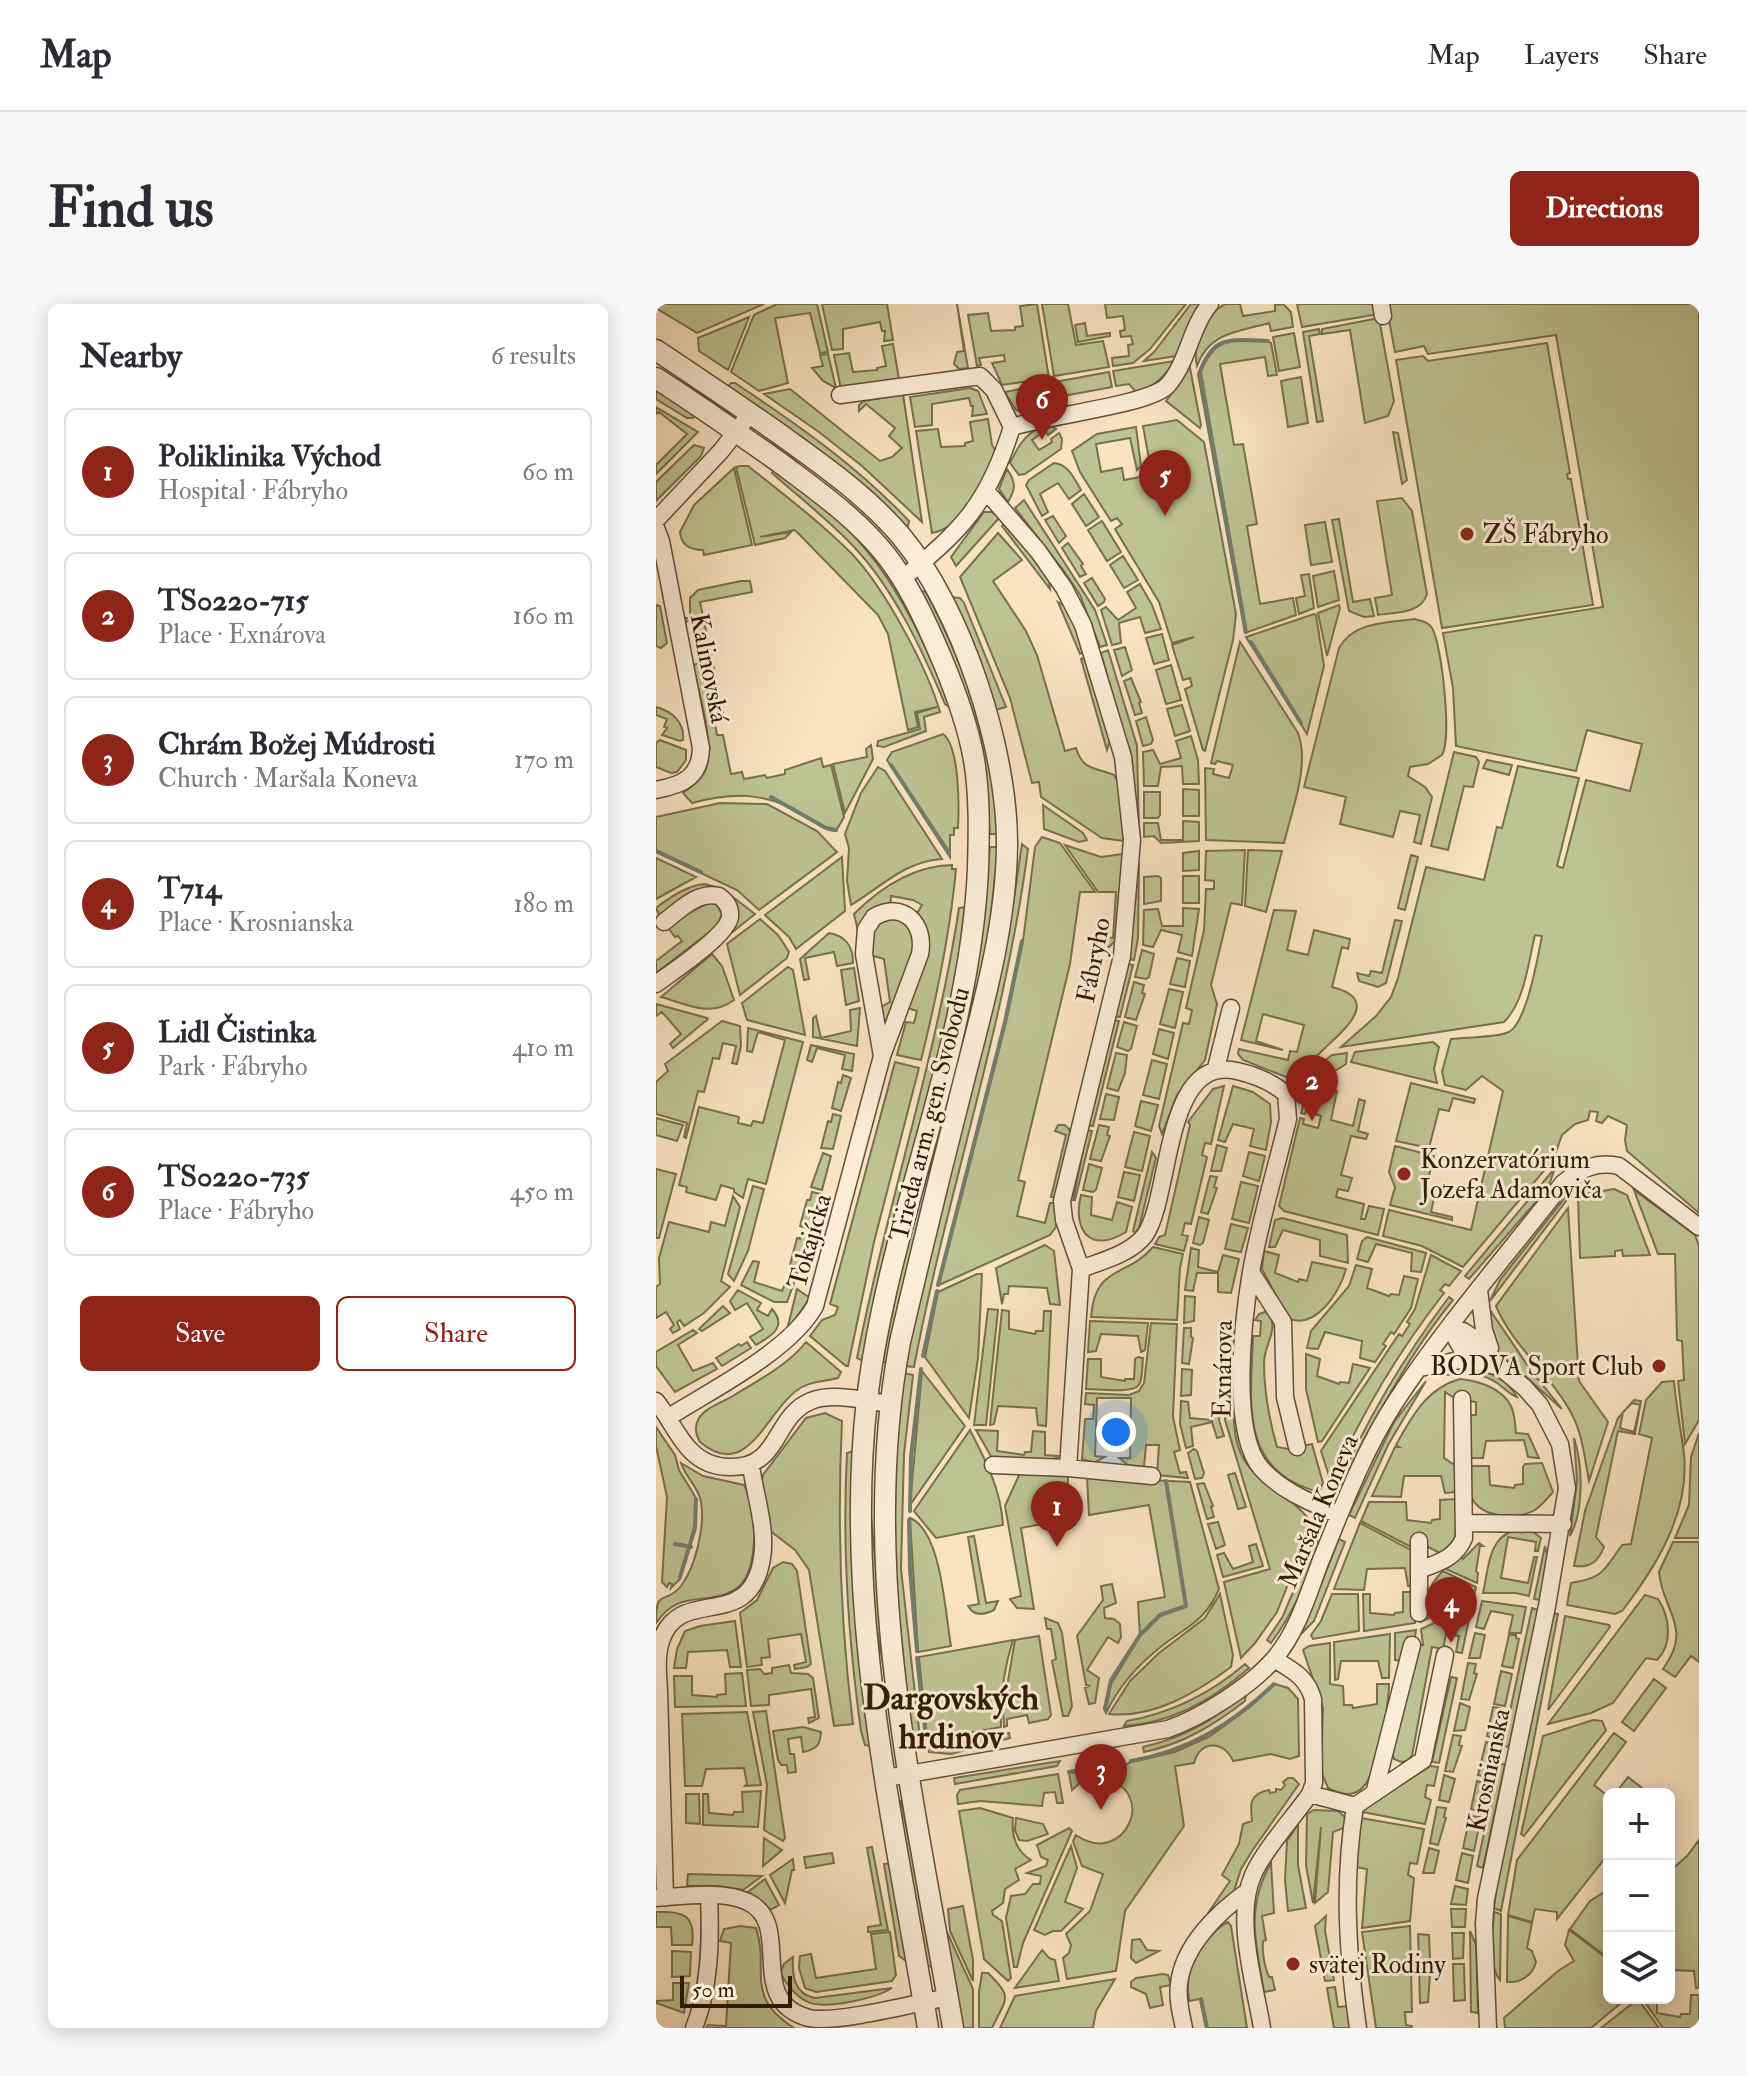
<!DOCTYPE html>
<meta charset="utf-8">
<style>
:root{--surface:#fff;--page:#f7f7f7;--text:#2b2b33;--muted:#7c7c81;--line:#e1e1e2;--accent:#8f2418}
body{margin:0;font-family:"IM FELL Double Pica",serif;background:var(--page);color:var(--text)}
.controls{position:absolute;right:24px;bottom:24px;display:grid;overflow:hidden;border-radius:12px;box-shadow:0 4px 20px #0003}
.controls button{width:72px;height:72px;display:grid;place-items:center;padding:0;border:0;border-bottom:2px solid var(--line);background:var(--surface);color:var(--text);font:40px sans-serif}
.scale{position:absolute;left:24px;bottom:20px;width:112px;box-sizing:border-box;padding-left:8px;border:4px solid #301c05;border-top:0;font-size:22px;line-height:28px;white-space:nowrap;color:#301c05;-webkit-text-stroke:6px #fbedd8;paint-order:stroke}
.you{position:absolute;left:460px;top:1128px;width:28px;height:28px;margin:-20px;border:6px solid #fff;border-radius:50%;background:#1a73e8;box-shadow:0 0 0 12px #1a73e833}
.badge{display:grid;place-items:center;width:52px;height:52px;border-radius:50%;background:var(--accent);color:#fff;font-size:26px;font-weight:700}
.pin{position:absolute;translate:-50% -66px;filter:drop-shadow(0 2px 4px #0008)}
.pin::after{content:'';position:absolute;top:42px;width:28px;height:24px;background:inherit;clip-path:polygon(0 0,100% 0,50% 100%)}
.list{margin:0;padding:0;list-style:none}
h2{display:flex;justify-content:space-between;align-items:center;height:104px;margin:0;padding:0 32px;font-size:34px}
h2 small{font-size:26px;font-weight:400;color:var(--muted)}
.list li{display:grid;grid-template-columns:52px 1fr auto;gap:24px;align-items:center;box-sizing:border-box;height:128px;margin:0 16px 16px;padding:0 16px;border:2px solid var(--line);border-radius:12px}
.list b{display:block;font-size:30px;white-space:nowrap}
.list p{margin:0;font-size:26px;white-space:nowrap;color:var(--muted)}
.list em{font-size:26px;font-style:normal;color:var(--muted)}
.actions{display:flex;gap:16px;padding:24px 32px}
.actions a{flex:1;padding:18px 0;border:2px solid var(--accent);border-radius:12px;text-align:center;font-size:28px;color:var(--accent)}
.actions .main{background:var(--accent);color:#fff}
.icon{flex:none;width:44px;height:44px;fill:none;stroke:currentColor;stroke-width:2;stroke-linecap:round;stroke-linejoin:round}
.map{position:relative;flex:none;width:1043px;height:1724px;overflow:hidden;border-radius:12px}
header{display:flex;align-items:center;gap:48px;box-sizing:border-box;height:112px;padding:0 40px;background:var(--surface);border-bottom:2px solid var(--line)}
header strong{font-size:38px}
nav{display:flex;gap:44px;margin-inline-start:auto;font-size:28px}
.intro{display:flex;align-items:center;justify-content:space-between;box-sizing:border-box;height:192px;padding:0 48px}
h1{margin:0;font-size:56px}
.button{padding:20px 36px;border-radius:12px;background:var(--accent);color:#fff;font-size:28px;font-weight:700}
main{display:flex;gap:48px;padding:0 48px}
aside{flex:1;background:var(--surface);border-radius:12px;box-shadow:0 4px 20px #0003}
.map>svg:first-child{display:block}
</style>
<header>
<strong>Map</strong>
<nav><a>Map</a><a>Layers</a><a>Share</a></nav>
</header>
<div class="intro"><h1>Find us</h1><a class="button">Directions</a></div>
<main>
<aside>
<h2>Nearby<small>6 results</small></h2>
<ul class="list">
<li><span class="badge">1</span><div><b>Poliklinika Východ</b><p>Hospital · Fábryho</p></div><em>60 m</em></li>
<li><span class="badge">2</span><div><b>TS0220-715</b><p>Place · Exnárova</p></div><em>160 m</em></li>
<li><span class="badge">3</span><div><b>Chrám Božej Múdrosti</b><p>Church · Maršala Koneva</p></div><em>170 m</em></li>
<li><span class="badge">4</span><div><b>T714</b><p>Place · Krosnianska</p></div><em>180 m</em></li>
<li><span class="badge">5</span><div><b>Lidl Čistinka</b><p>Park · Fábryho</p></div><em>410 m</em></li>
<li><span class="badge">6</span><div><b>TS0220-735</b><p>Place · Fábryho</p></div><em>450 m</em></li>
</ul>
<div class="actions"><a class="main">Save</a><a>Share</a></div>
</aside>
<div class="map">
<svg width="1043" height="1724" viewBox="0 0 1043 1724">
<rect width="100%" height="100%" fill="#f9e3c3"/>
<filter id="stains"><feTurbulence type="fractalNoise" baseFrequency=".0025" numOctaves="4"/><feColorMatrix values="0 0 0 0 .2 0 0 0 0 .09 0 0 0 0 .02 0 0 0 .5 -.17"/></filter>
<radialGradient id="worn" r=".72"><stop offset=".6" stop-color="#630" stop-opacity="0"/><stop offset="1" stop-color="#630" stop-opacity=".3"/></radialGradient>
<!-- green -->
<path fill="#bec393" stroke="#77704c" stroke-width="2" fill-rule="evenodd" d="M0,0H108L41,29L0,4Z
M121,0H161L172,48L164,49L154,9L119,14L132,79L103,87L75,68L98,11Z
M166,0H231L237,36L228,37L229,27H226L224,18L187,25V45L176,46Z
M301,0L312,64L303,65L298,60L301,48L308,47Z
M381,0L393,74L346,81L336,59L349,57L348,51L323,54L325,61L321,62L312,11L332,9L335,27L359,26V23L367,22L364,2Z
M386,0H412L420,41L447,37L453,63L398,72Z
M449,0H530L494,45L477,59L457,62L456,54L473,52L472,41L477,40L475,32L465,33L464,27L469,26L467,12L451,14Z
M535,0H544L520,52L488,57L498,48Z
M569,0H584L587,12L619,7V1L627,0L635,8L637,23L615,27L613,19C582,28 553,28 541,62C536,40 548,11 569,0Z
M641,0H717L723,10L646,23Z
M730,0H1043V909L971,847L969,836L971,821L952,812L946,819L940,817L942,808L934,807L932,816L919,820L906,831L897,856L807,963L766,942L727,932L733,906L815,926L847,787L826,772L810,786L789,781L786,768L795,735C810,733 840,734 853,728C871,718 882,652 886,632L879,631C872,659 869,697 848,718L685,743L720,712L735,693L742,674L770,563L828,576L841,523L846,524L862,462L923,474L901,562L907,564L930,476L974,487L986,440L931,426L920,467L800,442L797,384L787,329L947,303L900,31L772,50L768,42L739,48Z
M93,13L72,66L43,47L42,34Z
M723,14L738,97L732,112L709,119L694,26L666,30V25Z
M429,19L431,32L454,29V32L422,38L419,21Z
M663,25L664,30L653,32L667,117L661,118L647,28Z
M638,29L644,63L623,67L617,33Z
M608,36L615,39L621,71L612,72L609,53L564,60L578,141L587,140L601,220L591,222L604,300L637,294L640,311L589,329L542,70C559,29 569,37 608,36Z
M891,39L914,169L911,170L912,175H915L937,301L786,324L740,56L767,52L772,57Z
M237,40L243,75L185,85L178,51L193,49L197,68L221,66V64L230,62L226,42Z
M172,50L180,84L167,77L156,64L167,62L164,51Z
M518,57C510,73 498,82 481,89L473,80L460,82L457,67Z
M533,59L545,121L544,124L510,97L524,78Z
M453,68L456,83L402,93L399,78Z
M645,73L652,119L632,123L625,77Z
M75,79H79C141,120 201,162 253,217L251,226L71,84Z
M394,79L397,94L376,98L373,110L360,106L349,88Z
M0,84L40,111L37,114H31L0,95Z
M314,84L322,87L331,110L316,112L317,102H315L313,94L276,100V121L259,123L254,93Z
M134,85L224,157L236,153L246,144L233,132L239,124L210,100L203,107V101L208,97L247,90L266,218L206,162L163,128L108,90Z
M0,103L42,128L0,170V161L31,130L3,108L0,110Z
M332,115L336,141L341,149C328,175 308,224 276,229L260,127L282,125L285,143L309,142V139L317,137L314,118Z
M521,116L548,138L580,310L577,336L549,447L547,446L529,385L536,382L534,374L527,376L516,341L538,333L516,339L503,298L459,225L466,220L461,214L455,217L424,168L416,147L441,130L480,123L485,162L481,166L474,134L440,140L445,168L466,164L468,176L500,170L499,161L493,155L487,122Z
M394,121L400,125L392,131L389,127L376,136L383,146L396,138L395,135L403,129L406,135L405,145L369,170L363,171L354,159C363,140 372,125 394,121Z
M737,128L742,129L751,176L746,180Z
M38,141L48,144L45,152L0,197V178Z
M398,159C412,160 418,174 425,186L413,195L402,179L384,190L392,208L386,212L370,181L373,176Z
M84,162H92C127,190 163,217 195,249C228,283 271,363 284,408L268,413L270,427L228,443L221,442L222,437L264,425L261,409L281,403L259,408L262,423L252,426L232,330L222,311L141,228L138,226L104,233L135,228L129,234L99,241L80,163Z
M78,164L96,241L48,251L47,246C34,246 25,241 24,228L38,201Z
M119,165C149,189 182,213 207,242C248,290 272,347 295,404L289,400C266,346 239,287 199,244C174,217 144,194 116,169Z
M351,165C360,178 360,185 352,198L343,185Z
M428,190L443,213L430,222L416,200Z
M746,194L756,207L771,290C765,310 740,308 722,311L719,294L736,291L721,197Z
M368,196L439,306L451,341L444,343L424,291L408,267L359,204Z
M328,208H335L344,213L300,262L295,253Z
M397,212L410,232L403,239L389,216Z
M683,215L697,298L714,295L718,312L708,313L693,307L676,216Z
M446,217L465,248L451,257L432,226Z
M349,218L393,275L394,285L346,222Z
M669,218L676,258L655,261L649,221Z
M342,229L366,256L337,277L370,327L381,351L409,447L420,444C427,467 439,463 458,471L462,478L468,537L446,534L385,493L383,478L376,479L354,394L304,273Z
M412,239L427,260L425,262L430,270L424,273L406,244Z
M467,252L482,276L468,284L454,261Z
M678,267L683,296L662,303L657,272Z
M653,270L658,304L643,310L640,294L649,292L645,271Z
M436,274L449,295L448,298L442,302L428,279Z
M85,277H94L96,288L44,298L67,408L57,411L61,431H67L75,470L86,468L88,475L109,471L111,474L129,470V466L165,454L167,463L175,461L188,513L180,527C168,527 158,517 147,510C108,488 78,488 36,499L27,489C36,483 44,477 49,467C60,441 42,388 37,361L47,358L39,316L28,318L30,314L34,315V294L42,286Z
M484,280L496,301L505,325L489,329L484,313L463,319L465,339L456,341L445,306L450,303L462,316L480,304L471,288Z
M264,287L270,288C307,359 344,449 341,530H334L328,468Z
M292,293L304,294L308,299L350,403L339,406Z
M402,298L411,303L429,348L424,350Z
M0,301L4,302L11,339L5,344L0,342Z
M683,301L684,304L671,352L662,309Z
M658,310L660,311L668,362L651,430L590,333Z
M759,315C766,317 772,318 776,324C786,341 796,434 786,451L772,460L754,463L752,472L769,483L776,493L765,540L758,538L764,511L744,507L737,533L684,520L690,493L648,483L683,344C698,317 731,319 759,315Z
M506,330L513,356L498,360L490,334Z
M584,338L642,429C654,463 636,504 628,539L550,536L549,464L558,465L557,470L573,474L577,461L561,457L559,460L555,459Z
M469,343L476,366L466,372L458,346Z
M452,346L481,442L483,527L470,440L445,349Z
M431,353L454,437L451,446L425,355Z
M515,361L525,396L510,400L500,366Z
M475,374L485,398L483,399L486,409L479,411L468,377Z
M526,401L534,427L519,432L511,405Z
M0,403C16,407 29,419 27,436L24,437L6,431L11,424L8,423L11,415L0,411Z
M490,413L497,436L495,440L487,442L480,417Z
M287,430C304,443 303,504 302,524H298V531H294V553L231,456L236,448Z
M535,432L542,456L543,480H527L526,462L505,463L502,482H488L487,448L497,446L504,460L525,454L520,437Z
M4,436L30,446V456L21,468L15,469L0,463V439Z
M215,441L217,455L189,509L177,460L211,453L210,445Z
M798,448L820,453L823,458L817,483L808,482L792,546L775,542Z
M831,456L856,461L853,471L827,464Z
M222,463L229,467L286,555C249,557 225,583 195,601L191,577L193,544L189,530L205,489Z
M527,485L543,486V512H527Z
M488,488H504V511L502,514H488Z
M64,499L111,500L161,527L181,548L103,606L81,586L0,548V513Z
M387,501L427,529L431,536L423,538L388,525Z
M527,517L543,518V537L505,539L498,532L488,533V519H502L505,536H527Z
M386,533L404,539L439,588H424L414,660L362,876L369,878L361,912L389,919L394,899H400V923L394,931L283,981L350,718L367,637L379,543Z
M366,540L372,545C349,721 291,889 258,1063L249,1062L255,1026L358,595Z
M409,541L445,553L467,550L461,635L453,643L447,640L446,633L457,634L460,588H442Z
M334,543H342L331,649L233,1058H226L249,947L322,655Z
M589,546L586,601L575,599L555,681L561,700L549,756L521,791L506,830L503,822L527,719L533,720L536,706L530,704L548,626L550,585H558V577L549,576L550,547Z
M592,546L626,547L610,608L589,602Z
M543,547V566L527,567V549Z
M755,551L762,553L749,606L742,604Z
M186,553L189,607L140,645L133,633L109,611Z
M0,554L40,573L0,595Z
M483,559L482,634L478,656L473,655Z
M296,561V565H300C294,630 281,692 265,756L241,751L250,718L258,719L261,707L249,703L255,686L260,611L266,601L257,596L235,592L234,603L202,627L198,610C225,583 258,562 296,561Z
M502,572L505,574V597L488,600V573Z
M527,572H543V599H527Z
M48,580L60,583C37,581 21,601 5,615L0,604C14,593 30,582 48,580Z
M69,587L99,610L74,630L81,612Z
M54,598L60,600L66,610L60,623L0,669V657L26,637L22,632L19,633L10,621Z
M309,603L299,685L209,1058L201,1054C230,903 280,756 303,604Z
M527,604L543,605L536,652L522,648L526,631L505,626L497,643L487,641L488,606L502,605L506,622H527Z
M618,606L640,607L631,646L652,651L658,626L694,635L692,645L686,643L676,683C725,695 690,724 669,744C658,754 646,771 630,773L587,756L582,750L583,745L632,756L634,747L641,748L648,721L607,710L600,737L627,746L585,736Z
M241,614L252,619L260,639L227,731L223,704L234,698L228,655L214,651C212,631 220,615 241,614Z
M104,615L122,631L133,648L131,654L84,691L71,640Z
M739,616L746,617L730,679L722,683L703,677L701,669L713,672L715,667L726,669Z
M173,629C190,632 197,642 197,659L181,662L178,648L149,654L153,675L148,676L144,655Z
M486,646L498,650L493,673L490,675L479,673Z
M56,650L66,662L78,696C54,714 31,700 5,693Z
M521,654L534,657L529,683L514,680Z
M472,660L477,661L464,713L459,712Z
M132,663L137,666L149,731L91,716L86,699Z
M198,664L203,697L190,701L185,666Z
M478,678L488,681L486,689L489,690L480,716L469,713Z
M513,685L527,688L519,724L504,720Z
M0,700L51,714L52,715L17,744L14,740L25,730L6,708L0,712Z
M204,704L201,742L157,733V714L160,712L165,734L195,727L194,706Z
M458,716L463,717L437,822L432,821Z
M66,717L84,722L85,742L81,760L76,759L80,742L67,739L63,755L57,754L48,788L42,787L30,834L28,833L31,819L0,810V778L12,767L9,760Z
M468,718L481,722L475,745L472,747L461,743Z
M92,724L147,738L110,880L92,875L87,894L78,888V885L65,881L60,896L30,888L31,883L23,881L43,803L83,813L82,819L95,822L97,817L107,819L129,736L102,728L96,748L91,747Z
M503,725L518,729L512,755L497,750Z
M777,738L783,743L778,765L781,779L695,758L699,748Z
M155,741L198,750L196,767L186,765L189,751L161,744L156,758L151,756Z
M460,749L471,751L469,769L462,787L451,784Z
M691,749L690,760L668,774L656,771V767L676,751Z
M496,756L511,760L503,795L487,791Z
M239,758L263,764L218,938L192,1062H190L154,1032L166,1016L179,1011L182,1003L174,1000Z
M187,771L195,774L185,807L176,804L182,778L185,779Z
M755,779L819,795L818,799L797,794L793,807L783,805L773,844L740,837Z
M653,781L681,787L675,816L697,822L703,795L709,797L702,827L712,830L710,835L695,832L685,871L696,874L692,887L682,885L680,893L708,900L705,915H709L713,902L728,905L722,931L628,907L623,902L644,814L648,815L647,820L662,824L665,812L650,807L649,810L645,809L649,795L659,797L661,788L652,785Z
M568,782L555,840L549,839L546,851L551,853L535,920L529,919L526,931L532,932L528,947L499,940L503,933L509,931L534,821L532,818L557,785Z
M577,782L597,788L614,800L615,818L610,846L594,842L598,825L577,820L569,838L562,836Z
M450,790L463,793L458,816L444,815Z
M485,797L502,801L495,827L479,822Z
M177,810L185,812L177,845L165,844L172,817L175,818Z
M0,814L27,821L21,837L0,831Z
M402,821H409L413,825L415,831L401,893H395L410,831L399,827Z
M443,821L453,823L451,831L454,832L445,857L434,855Z
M431,826L436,827L419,896H417Z
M478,828L494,832L486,867L469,863Z
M561,841L571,844L565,867H555Z
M739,842L778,852L768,891L778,894L775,908L796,913V916L734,901L739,883L733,868Z
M496,848L500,854L483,924L479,929L477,927Z
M593,848L609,852L603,877L587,872Z
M167,849L175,852L166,886L155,883Z
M433,860L446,864L440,886L437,888L427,886Z
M899,864L892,884L813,975L809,972Z
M0,865L20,870L3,934H0Z
M468,868L484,871L478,897L462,893Z
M930,871L834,997L844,976L918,882Z
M554,872L561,873L558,883L561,884L552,910L545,908Z
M585,878L602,882L593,919L576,915Z
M97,882L108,885L92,947L78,977L72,970Z
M958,885L971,891L994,951L967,952L966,946L959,947V952L924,954L922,894L924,891Z
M978,886L1039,931L1043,942V1116L1029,1140L1022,1077L1028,1076L1026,1037L1021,1036L1019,950H1002Z
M156,888L165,890L154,925L144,922L151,896H154Z
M425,891L436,893L435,911L456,916L461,898L476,903L470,928C435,950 416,927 425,891Z
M77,892L84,903L65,977L74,983L48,1009L28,1022L24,1016L21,1018L24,1025L17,1029L14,1025L18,1021L10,1008L0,1014V983L4,980L3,954L13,918L53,928L55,918L69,922Z
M912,904L923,1077L952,1118L933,1177C928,1152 927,1129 913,1105C893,1069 856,1041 840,1002Z
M543,913L553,916L547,939L544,941L537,939Z
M626,914L691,931L692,959L664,952V936L627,926L619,943H613L619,916Z
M575,920L592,924L585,948L569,945Z
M145,928L153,929L143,963L134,961L141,934L144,935Z
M711,933L770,949L765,968L755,967L756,949L720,940L712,958L701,955L706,937Z
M389,941L398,947L404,1001L394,1000L391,984L353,982L352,990H348L346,1000L340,964Z
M497,943L527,950L524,964L521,1016L435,1013C439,960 471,974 497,943Z
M535,944L543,946L542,963L562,968L567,951L583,955L575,989L562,988V969H541L537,987L529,986Z
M608,947L623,951L619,969L642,978L643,975L651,977L656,958L690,965C684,988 659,1027 632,1014L606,965Z
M775,951L805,967L793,982L789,980L784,986L788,989C743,1047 706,1108 677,1175H674L665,1147L743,1030L746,1032L754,1020L751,1018L759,1005Z
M97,957L103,958L98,978L126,987L135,967L142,968L131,998H118L85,981Z
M700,961L716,965L711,984L733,992L735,990L743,991L748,972L762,975L755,1004L738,1030L735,1028L727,1040L730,1042L719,1058L704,1054L706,1037L669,1028L662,1045L651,1044L655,1027L693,982Z
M321,970H326L322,1054L313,1114L269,1053L282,988Z
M141,985L154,994L131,1026Z
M82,986L105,999L101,1006L112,1012L116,1005C132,1023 115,1032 100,1041L94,1033L107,1025L91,999L79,1006L74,997Z
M529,992L539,993L538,1017L528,1019Z
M793,993L797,996C765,1035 740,1078 716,1122C705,1142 698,1171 680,1186C710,1116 747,1054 793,993Z
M67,1002L74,1009L46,1027L43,1025Z
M332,1005L342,1006L330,1121H318Z
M346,1006L353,1007V1025L379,1030L380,1027H387L388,1007H395L390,1122L382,1121L380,1104L342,1102L338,1120L334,1121Z
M834,1006L874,1065L906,1105L842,1048L837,1040L832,1010Z
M609,1008L614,1009C622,1028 608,1041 608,1059C608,1088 613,1115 621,1143L632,1145L656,1140L667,1179L663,1188C582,1167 595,1098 597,1032H604L605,1017L599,1016L603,1010Z
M434,1017L492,1019L489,1046L485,1048L482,1032L445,1030L440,1047L432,1048Z
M495,1019L521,1020L517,1113L524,1146L518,1148L524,1169L530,1168L532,1174L501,1171L503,1141H490L488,1163L472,1161L463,1154H474L475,1094H441L439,1152L449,1153L438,1159L426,1155L429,1115H437L438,1101L429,1100L430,1089L473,1091L483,1087L488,1079Z
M528,1024H535V1033L537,1034L533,1060L526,1059Z
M573,1025L582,1026L580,1071H573L572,1086L579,1087L578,1099H569Z
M37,1026L41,1029L22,1041L37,1067L57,1059L61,1065L19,1088L0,1062V1048Z
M91,1038L95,1044L66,1062L60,1054L83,1040L85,1042Z
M150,1038L185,1068L182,1074C167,1078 152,1077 140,1087C110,1109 91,1178 44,1138C40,1131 38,1122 43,1114C51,1102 68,1098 80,1090C103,1076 133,1060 150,1038Z
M650,1050L664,1055L661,1072L683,1080L684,1078L693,1079L697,1060L714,1064L666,1137L662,1138L650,1085Z
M482,1053L487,1054C486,1062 487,1074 483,1081C476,1090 442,1085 430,1085L432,1055H445V1073L469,1077V1075H478L479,1055Z
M812,1062C832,1068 851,1074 861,1093C854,1091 848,1084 841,1079C825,1068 808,1068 790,1071L792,1064Z
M526,1065L536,1066L535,1091L525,1092Z
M266,1067L309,1122L254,1201Z
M248,1069L257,1071L248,1150L245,1265L264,1434L256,1436L238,1265L240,1147Z
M804,1075C823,1077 846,1084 855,1102C859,1110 859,1120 860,1129L872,1130L883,1154L872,1153L868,1136L830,1137L827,1154H813V1111H820V1098L800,1095L789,1088L788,1154L800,1162V1188L789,1189L785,1172H748L745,1193L716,1192L739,1143H743L740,1141C756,1112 771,1084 804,1075Z
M770,1077L732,1141L699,1214L693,1211L738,1118Z
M1018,1077C1020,1102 1025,1126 1028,1150C1034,1208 1000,1263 966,1307L959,1310L911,1301L915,1279C948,1274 948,1266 966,1241L975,1240L996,1134L983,1130L990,1096L1006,1078Z
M978,1096L985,1097L979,1130L962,1127L940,1233L948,1243C942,1258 934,1264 918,1262L929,1207L962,1114ZM976,1099L984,1101L978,1128L964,1124L967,1108Z
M525,1097L532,1098L534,1114L556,1116L557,1098L564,1099L563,1116L568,1132L561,1134L556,1118L535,1123L537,1142L530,1144L524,1120Z
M569,1104H578C575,1180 621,1173 656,1219L621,1308L599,1339L585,1354L568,1278L614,1265L569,1116Z
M169,1109L186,1117C181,1220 184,1317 197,1420L178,1422L153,1266L139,1246L113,1226L105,1179L107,1171L150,1114Z
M0,1123L19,1151L23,1166L40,1194L39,1217L34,1241L24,1275L15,1284L16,1280L13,1279L11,1283L6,1278L11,1193L0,1142Z
M314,1126C330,1157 345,1186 347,1221L280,1234L258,1207Z
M320,1126L342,1127L341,1147L368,1151L369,1148H375L377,1127L389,1128V1151L404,1152L396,1156L336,1154Z
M1043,1129V1234H1019L1033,1201L1035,1153Z
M918,1134C927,1161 928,1207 914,1232L921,1177Z
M538,1145L541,1147L548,1169L546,1174L539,1175L532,1149Z
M201,1146L215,1442L209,1441L205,1427C192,1334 186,1243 191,1149Z
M25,1159L47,1172L88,1181C101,1204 105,1271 78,1286C49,1303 24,1284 0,1319C0,1282 9,1302 25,1282C40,1262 49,1222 45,1198C43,1183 29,1173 25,1159Z
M886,1159L897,1188C891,1195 886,1201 879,1206C862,1216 825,1214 816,1194C812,1184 813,1172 813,1162H833L834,1181L858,1184L859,1181L867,1180V1163L869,1160Z
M364,1169L412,1172L411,1194L393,1198L396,1218L365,1224L378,1305L361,1304L354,1295L365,1292L349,1202Z
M579,1169L590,1203L582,1205L572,1171Z
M431,1173L534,1178L563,1285C548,1320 528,1323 501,1346C480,1363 462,1384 450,1409L448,1405L455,1380L484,1332L482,1298L509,1293L493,1201L433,1211Z
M548,1179L557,1202L555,1203L558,1213L551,1215L541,1180Z
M800,1195C801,1220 807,1234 784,1249L772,1243L768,1232L757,1244L705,1217L713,1198H750L751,1216L775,1219L776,1216L784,1215V1196Z
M215,1212L230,1366H228L215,1293Z
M254,1214C286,1227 289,1310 295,1342L262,1348Z
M562,1218L569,1241L560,1245L552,1220Z
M704,1219L757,1247L758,1282H752L749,1264L711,1265L708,1286L678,1285Z
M857,1227H876L885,1234L882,1247H879L880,1238L852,1233L845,1274L872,1279L878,1253H881L873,1292L860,1289H827C832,1268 832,1234 857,1227Z
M661,1230C666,1256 631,1318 615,1339L611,1336L627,1312Z
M318,1232L330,1299L342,1297L338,1306C328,1311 318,1313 312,1302L323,1300L312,1233Z
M683,1235L689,1238L658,1317L645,1330Z
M1017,1238H1043V1358L1035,1352L1019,1373L1007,1365C1038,1323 1006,1307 1003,1268Z
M823,1239L827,1242H824L820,1267L822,1269L821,1279L790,1265L805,1253L807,1255Z
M600,1240L607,1262L567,1273L561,1251L568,1249L577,1265L597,1258L593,1242Z
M889,1242L892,1255L884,1296L878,1295Z
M127,1258L136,1260L141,1267L155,1360L151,1363L139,1365L138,1361L150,1358L145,1330L112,1335L114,1353L105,1354L106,1361L91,1363L84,1309L101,1296L117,1264Z
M787,1267L820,1283L818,1292L765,1318C765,1300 774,1279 787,1267Z
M456,1280L460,1299L448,1304L449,1314L458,1315L464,1320L465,1333L462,1339L452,1333L431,1366L443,1374L439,1399L433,1400L429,1384L433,1382L430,1381L421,1332L447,1296L445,1282Z
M747,1288H758L759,1319L708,1327L707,1290H714V1309L738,1311L739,1309L747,1308Z
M564,1290L577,1351L575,1363C541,1388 497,1415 453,1410L474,1377L503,1349L549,1314Z
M676,1290H702L703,1327L657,1335L655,1331L665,1317Z
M989,1291L1002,1295C1014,1313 1017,1340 1001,1356L990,1354L957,1399L935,1409L892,1420Z
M826,1297L870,1303L865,1329H853L857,1311L835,1307L828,1325L820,1323Z
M816,1301L806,1349L800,1348L803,1332L790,1330L787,1345L776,1343L756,1452L751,1457L745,1458L738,1455L736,1447L763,1341H767L765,1325Z
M876,1304L882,1306L853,1443L848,1442L844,1459L849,1461L827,1564L821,1562Z
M898,1309L902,1310L845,1607L838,1604L840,1586Z
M909,1312L953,1321L954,1323L892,1406Z
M389,1314L402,1319L406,1329L416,1402L412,1412H407L396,1357L400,1355L395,1325H391Z
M79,1317L85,1363H74L71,1346L32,1348L30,1364H18L21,1345L29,1327L44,1322Z
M760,1326L759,1333H751L745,1357L739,1356V1329Z
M819,1329L829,1331L824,1354H813Z
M734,1330L733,1374H726L722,1357H685L682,1375L679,1376L678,1338Z
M853,1331H860V1334L863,1335L857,1364L846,1362Z
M383,1332L395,1411L392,1415L373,1419L371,1411L351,1415V1422L348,1423L347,1406L359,1336Z
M357,1336C348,1364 344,1394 345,1423L274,1436L271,1434L263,1353Z
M674,1339V1380L687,1382L688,1401H696L697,1404L721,1400V1380H733C733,1399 721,1470 707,1483C697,1494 684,1490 672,1484L665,1467L667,1404L647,1346L653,1342Z
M812,1359L820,1360L818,1369L821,1370L813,1396L805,1395Z
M589,1360L593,1364C558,1395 516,1419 468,1422L471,1417C516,1409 554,1390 589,1360Z
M133,1361L135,1369L152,1370L157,1374L163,1414L153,1419L152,1414L159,1413L155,1385L113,1391V1401L95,1402L91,1366L104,1365L108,1370L116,1369V1364Z
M845,1367L856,1370L849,1402L838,1400Z
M86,1369L90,1402L19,1403L18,1372H36V1391L61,1393V1391L70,1390L69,1370Z
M795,1373L801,1374L783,1459L776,1458Z
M998,1375L1010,1384L978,1427L966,1418Z
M619,1380L632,1384L642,1395L643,1452L634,1455L615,1450L577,1457C569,1437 544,1435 538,1459L519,1462L528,1522L469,1607L460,1667L411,1675L407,1654L413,1649L415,1641L410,1630L434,1607L447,1570L426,1562L417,1537L420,1531C468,1565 506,1485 444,1473L475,1458L519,1448L553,1433L594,1403Z
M590,1390L589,1397C558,1421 527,1440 488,1448L487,1443C530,1433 555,1417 590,1390Z
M804,1399L814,1403L809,1426L798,1427Z
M837,1403L844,1404V1406L848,1408L842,1435L831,1432Z
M110,1407L129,1534L127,1537L108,1526L111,1481L97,1408Z
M91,1408L105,1481L89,1482L91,1480L88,1464L50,1465L46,1482H29L26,1410Z
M937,1416L946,1417L950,1426L868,1532L865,1530L887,1432Z
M147,1423L165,1428C164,1442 161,1445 147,1448L145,1433L132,1435L134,1450H138L140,1468L132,1469L131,1461H125L122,1456L117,1427Z
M353,1429L354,1434L295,1450L273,1448L272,1444L276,1441Z
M958,1429L970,1438L938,1481L953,1493V1549L901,1615V1608L879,1605L876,1618L852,1611L861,1556Z
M797,1431L805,1432L803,1441L806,1442L797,1468L789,1467Z
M830,1438L841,1441L834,1474L822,1471Z
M404,1457L401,1462L299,1480L298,1474Z
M463,1460L425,1478L416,1486L413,1469Z
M775,1462L782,1463L778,1482L771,1481L769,1493L775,1496L769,1520L707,1508L713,1500Z
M402,1470L407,1499H401L399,1488L388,1489L386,1502L324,1497L302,1500L301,1491L304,1486Z
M788,1471L799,1475L793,1498L783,1496Z
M972,1473L994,1490H959Z
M632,1474H637L643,1480L596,1547L585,1565L578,1587L552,1609L574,1577L566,1571L583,1540L587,1520L596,1517C594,1500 593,1490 613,1486L614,1489L620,1488V1485L625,1486L629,1481L627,1478Z
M821,1477L832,1480L826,1508L815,1505Z
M105,1487L102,1523L47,1521V1490H52L53,1509L77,1511L78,1508H87L86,1488Z
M30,1490H43L44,1520L30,1519Z
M245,1496L277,1661L275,1663L270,1660L244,1506Z
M781,1503L790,1504L788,1513L790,1514L782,1541L774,1539Z
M324,1504L357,1514C355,1531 360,1547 375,1556L359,1565L363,1576L349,1585L347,1599L336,1607L337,1611L346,1617L355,1674L352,1677L328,1655L303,1507Z
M658,1506L682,1507L690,1514L688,1524L677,1528L672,1588L659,1599L665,1523L657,1599L650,1562L651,1510Z
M814,1512L825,1513L818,1547L807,1544Z
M360,1514L387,1520L392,1530L371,1537L363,1536L359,1526Z
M705,1514L768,1525L761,1560L754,1559L752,1571L758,1574L754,1617L706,1624L711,1565L699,1563Z
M642,1520V1561L650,1604L632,1607L629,1576L631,1537Z
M413,1524L416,1527L367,1639L361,1663H358L350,1614L355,1592L369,1590L377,1580H384L385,1572L371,1569L390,1562L392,1556L385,1553L381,1541Z
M108,1534L126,1546L107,1562Z
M1043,1536V1684H1040L1038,1667L1013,1666V1568L1031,1552Z
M415,1542L421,1564L409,1598L427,1605L405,1627H397L389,1631L378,1626Z
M216,1543L232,1626L212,1628V1623L225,1621L211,1544Z
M773,1544L783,1547L778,1569H767Z
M176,1549L178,1559L150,1564L148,1553Z
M806,1549L817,1552L812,1579L800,1576Z
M137,1555L138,1566H136L129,1599L114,1571Z
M236,1559L250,1657L243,1652L228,1560Z
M615,1559L618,1609L606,1612L610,1636L607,1637C606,1649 608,1661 613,1673H616L619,1686L608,1688C600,1640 589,1604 615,1559Z
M32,1570L106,1572L87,1586L62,1582H31Z
M109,1575L123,1601L114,1606L92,1588Z
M799,1582L812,1585L810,1601L795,1600Z
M953,1585V1655L914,1625L934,1597Z
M307,1602L317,1656V1677L294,1627L292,1605Z
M795,1605H810L809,1623H796Z
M0,1608C27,1607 40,1610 36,1641H16L15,1623H0Z
M838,1608L845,1610L844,1676C831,1660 837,1628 838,1608Z
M670,1612L669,1627L678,1676L669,1677L659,1622Z
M852,1612L876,1619L871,1644L876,1647L880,1658C877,1671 865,1679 851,1678Z
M572,1618L575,1622L591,1724H550L544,1695L533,1697C532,1688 531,1679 533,1670C537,1654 556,1625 572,1618Z
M84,1622L100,1624C114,1666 87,1691 138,1724H50L52,1721L70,1722L75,1639L64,1637L68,1625Z
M754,1622L756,1708H749L750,1721L756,1722V1724H720L706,1628Z
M913,1626L953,1656V1694H971L935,1724H849L848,1714L902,1667L918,1657L909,1641Z
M814,1627L820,1641L822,1709L815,1708Z
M234,1628L240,1671L236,1677L160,1688L149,1684L143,1664L144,1652L155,1650L160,1674L220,1665L215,1630Z
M291,1628L317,1685V1724H304L293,1657Z
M796,1629H808L807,1654L797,1655Z
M762,1630L773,1631L774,1654L771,1657H763Z
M484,1635L491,1646L503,1647L480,1659L475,1654L476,1636Z
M386,1646L393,1654L399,1656L403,1677L359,1684Z
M16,1647L35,1648L34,1672L16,1673Z
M137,1653C136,1672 138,1690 159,1694L236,1684C220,1694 167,1707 150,1697C138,1691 131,1680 124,1669L128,1660Z
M797,1660H808L809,1696L798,1697Z
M763,1663H771V1670L774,1671L772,1698L764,1699Z
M326,1669H332C358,1694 350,1694 336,1724H323V1688Z
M507,1670L512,1671L515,1681L504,1683L507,1701L494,1704L490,1690L475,1683V1678L480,1674Z
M459,1675L440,1707L437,1724H344L359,1692Z
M17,1679H33L28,1709L0,1699V1697L17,1696Z
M679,1683L682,1703L693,1702L697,1724H678L671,1684Z
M1035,1691H1043V1724H1007L986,1694H1001V1709L1024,1713L1025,1710H1034Z
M982,1695L1003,1724H945Z"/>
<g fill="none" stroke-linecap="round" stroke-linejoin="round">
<!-- stream -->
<path stroke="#727d6b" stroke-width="4" d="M590,328L544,68C558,30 576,36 612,37
M595,338L645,419
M235,461L293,549
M115,493L170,524L180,526
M0,547L45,568
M282,981L349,718L366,637
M267,1052L281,987
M254,1207L255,1153L265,1065
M253,1216L254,1265L261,1347
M19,1240L35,1243
M24,1273L39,1224L40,1195
M261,1354L270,1434
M449,1405L455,1376L484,1331L504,1311L530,1302L510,1177
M475,1457C533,1447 576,1420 618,1380
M413,1468L463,1460
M545,1695L551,1724"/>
<!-- minor casing -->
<g stroke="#624e34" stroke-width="19">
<path id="minor" d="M725,0L727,12
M184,91L324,72L338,86L356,123
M331,188L382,247L408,284L427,321L467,453L476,536L466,652L406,897L408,916L425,965L412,1164
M0,216L65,147L94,110
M0,224L5,237L45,444C44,474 26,481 0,486
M246,275C307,225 332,200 356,123C389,112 492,101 511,82C532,59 534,24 554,0
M0,680C16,668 71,632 74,613C75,604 70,597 63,592C41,587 24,606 8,618
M560,764L575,704
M425,965C445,957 475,950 489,931C516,892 507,750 581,767C599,771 616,778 630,790L632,815C620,865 604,917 595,968C587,1015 574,1128 605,1164C625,1187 656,1199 683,1211
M595,968L627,1018L629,1093L641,1143
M823,986L828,1026L834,1044
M794,1024L807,1027L821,1036L844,1063L869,1084L884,1101L904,1140L911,1184L891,1302L830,1595L828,1620L832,1724
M794,1024L805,1044L824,1055
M764,1064L809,1055L844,1063
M0,1097C13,1113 21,1133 35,1147C46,1158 59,1163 74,1163C125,1164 117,1112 155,1097C178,1088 210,1097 234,1100
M13,1113C57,1085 134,1047 159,1002L226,752L264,650C270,620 247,596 218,613L210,625L208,650L226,752
M337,1161L412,1164L496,1172
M808,1219L907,1220
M763,1237V1266
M763,1309V1266C782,1259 800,1254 808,1234L806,1095
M0,1387H3C2,1371 0,1353 5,1337C24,1279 94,1331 106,1254C111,1225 99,1191 95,1162
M3,1387L9,1593
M230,1474L512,1425C546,1413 595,1382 618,1355C642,1327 652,1290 665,1256C687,1202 708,1146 740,1097C790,1021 851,951 907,879C924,865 941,857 963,862L1043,923
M719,1486L756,1341
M654,1490L699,1502C687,1577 691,1648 702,1724
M699,1502L767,1456L789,1351
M0,1594C28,1592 66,1586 92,1598C139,1621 88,1697 153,1714C179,1720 261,1699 292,1693
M38,1724C54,1684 55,1636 53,1593
M528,1724C525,1710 521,1695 523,1680C527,1642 562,1608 592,1587
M606,1724C599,1680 578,1614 597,1571C608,1546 637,1514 654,1490L658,1479L657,1395C651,1373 636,1366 618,1355"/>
</g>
<!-- tertiary casing -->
<g stroke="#624e34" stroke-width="23">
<path id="tertiary" d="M0,46C42,74 84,102 125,131C168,162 211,192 245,232C306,305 352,447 351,542C350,623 327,702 307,780C285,866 264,952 244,1038C201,1267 259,1499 297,1724
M0,74C43,102 85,131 127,161C163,188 201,215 229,250C253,280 270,318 285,353C299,386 312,421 318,456C324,492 323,529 322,565C314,746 232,916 211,1096C187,1306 238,1518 272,1724"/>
</g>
<!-- minor -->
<use href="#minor" stroke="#fbedd8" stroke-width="16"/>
<!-- tertiary -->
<use href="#tertiary" stroke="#fbedd8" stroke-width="20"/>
</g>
<!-- markers -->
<g fill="#8f2418" stroke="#fbedd8" stroke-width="3">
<circle cx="811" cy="230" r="8"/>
<circle cx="748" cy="870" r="8"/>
<circle cx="1003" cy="1062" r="8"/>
<circle cx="637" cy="1660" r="8"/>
</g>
<g text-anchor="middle" stroke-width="6" stroke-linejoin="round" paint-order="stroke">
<!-- poi labels -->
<g font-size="26" fill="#301c05" stroke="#fbedd8" text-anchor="start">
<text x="827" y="239">ZŠ Fábryho</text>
<text x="764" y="864">Konzervatórium<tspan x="764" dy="30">Jozefa Adamoviča</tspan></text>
<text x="987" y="1071" text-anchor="end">BODVA Sport Club</text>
<text x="653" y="1669">svätej Rodiny</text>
</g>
<!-- street labels -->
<g font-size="26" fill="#301c05" stroke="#fbedd8">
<text transform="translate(54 364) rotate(79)" y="9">Kalinovská</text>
<text transform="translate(437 656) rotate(-79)" y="9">Fábryho</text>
<text transform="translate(273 810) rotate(-76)" y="9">Trieda arm. gen. Svobodu</text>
<text transform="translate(153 937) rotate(-74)" y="9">Tokajícka</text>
<text transform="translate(566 1065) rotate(-89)" y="9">Exnárova</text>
<text transform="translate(662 1207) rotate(-67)" y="9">Maršala Koneva</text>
<text transform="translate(832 1466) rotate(-78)" y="9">Krosnianska</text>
</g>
<!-- district labels -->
<g font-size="34" font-weight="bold" fill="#301c05" stroke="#fbedd8">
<text x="295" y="1405">Dargovských<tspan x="295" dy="39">hrdinov</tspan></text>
</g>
</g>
<rect width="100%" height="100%" filter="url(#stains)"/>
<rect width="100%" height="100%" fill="url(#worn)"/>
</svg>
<div class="controls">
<button>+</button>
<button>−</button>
<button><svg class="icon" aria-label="layers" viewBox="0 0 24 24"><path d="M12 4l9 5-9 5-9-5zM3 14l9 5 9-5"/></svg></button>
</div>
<div class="scale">50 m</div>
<div class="you"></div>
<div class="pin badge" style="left:401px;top:1243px">1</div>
<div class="pin badge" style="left:656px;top:817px">2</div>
<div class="pin badge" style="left:445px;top:1506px">3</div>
<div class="pin badge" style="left:795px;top:1339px">4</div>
<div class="pin badge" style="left:509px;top:212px">5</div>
<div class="pin badge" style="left:386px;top:136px">6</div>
</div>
</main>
